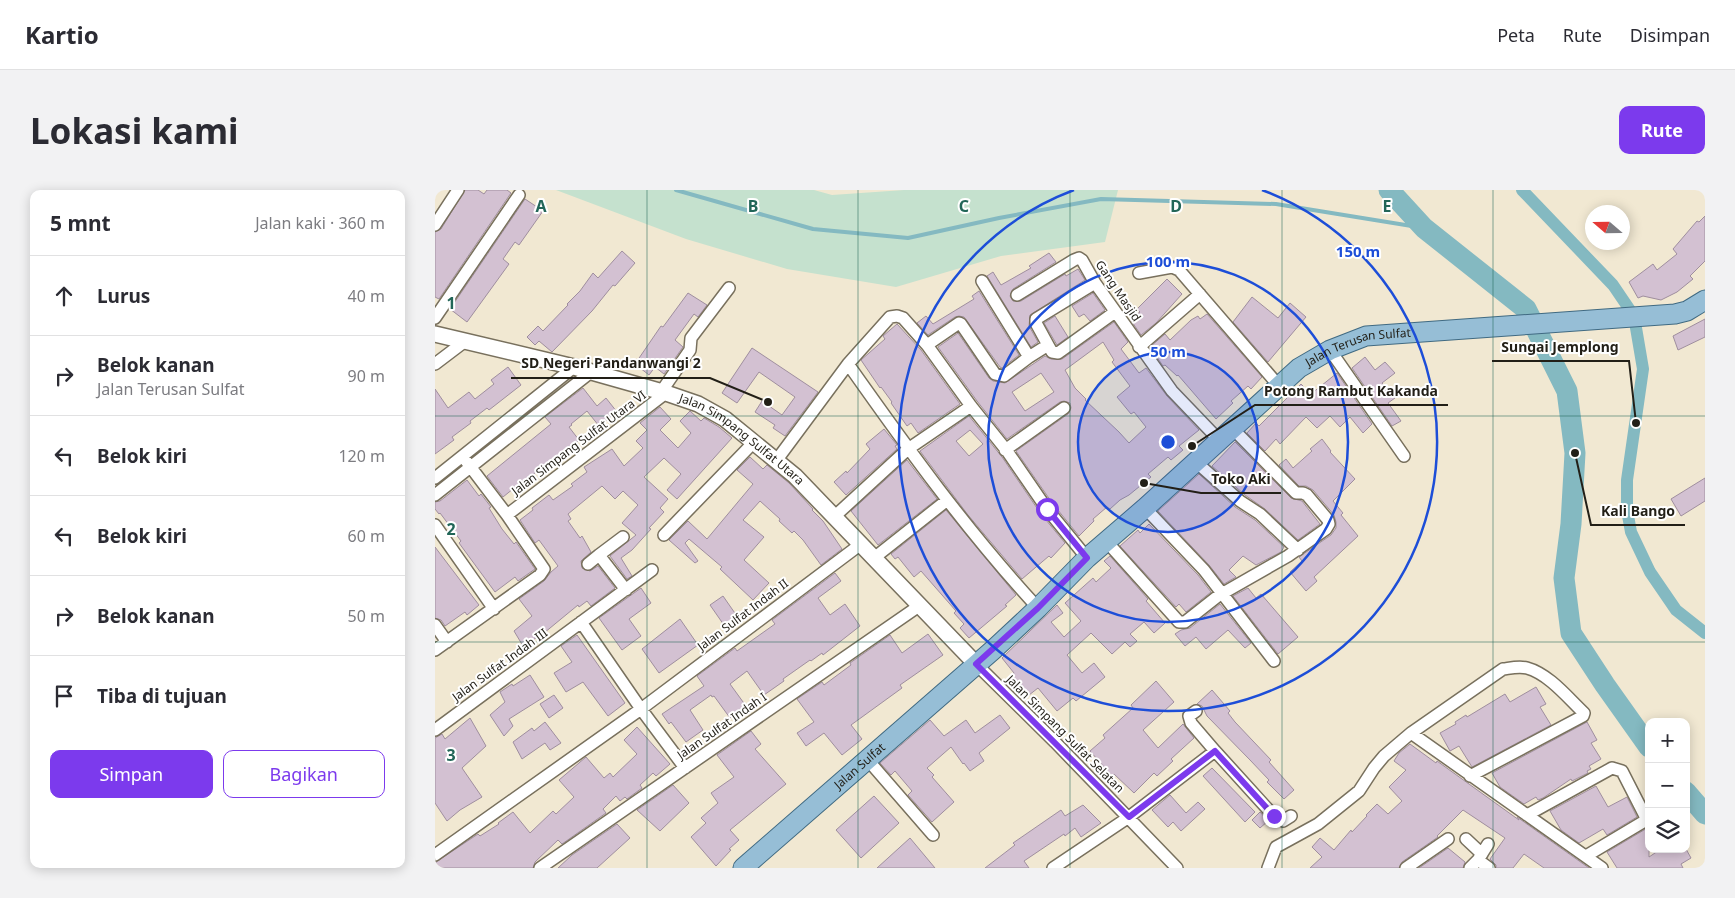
<!DOCTYPE html>
<html lang="id">
<meta charset="utf-8">
<style>
:root{--surface:#fff;--page:#f2f2f3;--text:#2b2b33;--muted:#7c7c81;--line:#e1e1e2;--accent:#7c3aed}
body{margin:0;font-family:"Noto Sans",sans-serif;background:var(--page);color:var(--text)}
.controls{position:absolute;right:15px;bottom:15px;display:grid;overflow:hidden;border-radius:10px;box-shadow:0 2px 12px #0003}
.controls button{width:45px;height:45px;display:grid;place-items:center;padding:0;border:0;border-bottom:1px solid var(--line);background:var(--surface);color:var(--text);font:25px sans-serif}
.compass{position:absolute;left:1150px;top:15px;width:45px;height:45px;border-radius:50%;background:var(--surface);box-shadow:0 2px 12px #0003;rotate:290deg}
.stop{position:absolute;width:15px;height:15px;margin:-11px;border:4px solid #7c3aed;border-radius:50%;background:#fff}
.stop.end{background:#7c3aed;border-color:#fff;box-shadow:0 1px 5px #0008}
.list{margin:0;padding:0;list-style:none}
h2{display:flex;justify-content:space-between;align-items:center;height:65px;margin:0;padding:0 20px;font-size:21px}
h2 small{font-size:16px;font-weight:400;color:var(--muted)}
.list li{display:grid;grid-template-columns:32px 1fr auto;gap:15px;align-items:center;box-sizing:border-box;height:80px;padding:0 20px;border-top:1px solid var(--line)}
.list b{display:block;font-size:19px;white-space:nowrap}
.list p{margin:0;font-size:16px;white-space:nowrap;color:var(--muted)}
.list em{font-size:16px;font-style:normal;color:var(--muted)}
.actions{display:flex;gap:10px;padding:15px 20px}
.actions a{flex:1;padding:11px 0;border:1px solid var(--accent);border-radius:10px;text-align:center;font-size:18px;color:var(--accent)}
.actions .main{background:var(--accent);color:#fff}
.icon{flex:none;width:28px;height:28px;fill:none;stroke:currentColor;stroke-width:2;stroke-linecap:round;stroke-linejoin:round}
.map{position:relative;flex:none;width:1270px;height:678px;overflow:hidden;border-radius:10px}
header{display:flex;align-items:center;gap:30px;box-sizing:border-box;height:70px;padding:0 25px;background:var(--surface);border-bottom:1px solid var(--line)}
header strong{font-size:24px}
nav{display:flex;gap:28px;margin-inline-start:auto;font-size:18px}
.intro{display:flex;align-items:center;justify-content:space-between;box-sizing:border-box;height:120px;padding:0 30px}
h1{margin:0;font-size:35px}
.button{padding:12px 22px;border-radius:10px;background:var(--accent);color:#fff;font-size:18px;font-weight:700}
main{display:flex;gap:30px;padding:0 30px}
aside{flex:1;background:var(--surface);border-radius:10px;box-shadow:0 2px 12px #0003}
.map>svg:first-child{display:block}
</style>
<header>
<strong>Kartio</strong>
<nav><a>Peta</a><a>Rute</a><a>Disimpan</a></nav>
</header>
<div class="intro"><h1>Lokasi kami</h1><a class="button">Rute</a></div>
<main>
<aside>
<h2>5 mnt<small>Jalan kaki · 360 m</small></h2>
<ul class="list">
<li><svg class="icon" aria-label="ahead" viewBox="0 0 24 24"><path d="M12 20V5M6 11l6-6 6 6"/></svg><div><b>Lurus</b></div><em>40 m</em></li>
<li><svg class="icon" aria-label="right" viewBox="0 0 24 24"><path d="M7 20v-9h11M14 6l5 5-5 5"/></svg><div><b>Belok kanan</b><p>Jalan Terusan Sulfat</p></div><em>90 m</em></li>
<li><svg class="icon" aria-label="left" viewBox="0 0 24 24"><path d="M17 20v-9H6M10 6l-5 5 5 5"/></svg><div><b>Belok kiri</b></div><em>120 m</em></li>
<li><svg class="icon" aria-label="left" viewBox="0 0 24 24"><path d="M17 20v-9H6M10 6l-5 5 5 5"/></svg><div><b>Belok kiri</b></div><em>60 m</em></li>
<li><svg class="icon" aria-label="right" viewBox="0 0 24 24"><path d="M7 20v-9h11M14 6l5 5-5 5"/></svg><div><b>Belok kanan</b></div><em>50 m</em></li>
<li><svg class="icon" aria-label="arrive" viewBox="0 0 24 24"><path d="M6 21V4h12l-3 4 3 4H6"/></svg><div><b>Tiba di tujuan</b></div></li>
</ul>
<div class="actions"><a class="main">Simpan</a><a>Bagikan</a></div>
</aside>
<div class="map">
<svg width="1270" height="678" viewBox="0 0 1270 678">
<rect width="100%" height="100%" fill="#f1e8d2"/>
<!-- green -->
<path fill="#c5e1ce" d="M121,0H379L397,5L469,0H683L670,52L566,66L461,97L352,79L251,49Z"/>
<g fill="none" stroke-linecap="round" stroke-linejoin="round">
<!-- stream -->
<path stroke="#84b9c1" stroke-width="4" d="M241,0L378,39L473,48L564,28L666,9L841,14L989,38"/>
<!-- canal -->
<path stroke="#84b9c1" stroke-width="12" d="M1087,0L1178,95L1199,126L1208,179L1192,290V320L1196,342L1215,382L1241,420L1270,443"/>
<!-- river -->
<path stroke="#84b9c1" stroke-width="21" d="M954,0L989,38L1091,119L1132,201L1140,263L1136,334L1129,388L1136,443L1170,495L1214,557
M1251,602L1270,624"/>
</g>
<!-- building -->
<path fill="#d3c1d2" stroke="#9f8e9e" fill-rule="evenodd" d="M30,0H43L49,4L52,0H72L76,3L4,109L0,107V42L6,39Z
M90,9L108,21L84,55L80,52L68,69L74,74L32,132L15,119Z
M1270,26V71L1255,86L1258,89L1242,102L1226,110L1208,106L1203,108L1194,92L1218,74L1222,80L1242,64L1238,59L1262,31L1264,32Z
M187,61L200,73L180,96L178,95L157,121L117,162L104,151L100,155L92,147L103,136L108,141L133,115L132,114L145,101L158,83L163,88Z
M614,63L621,72L578,99L575,106L578,111H586L630,84L631,86L643,79L650,90L595,125L594,136L603,152L596,157L552,86L558,82L566,95L596,78L594,76Z
M732,89L747,104L721,133L706,145L695,129L705,122L702,119Z
M544,101L584,165L567,178L565,177L529,127L524,126L520,127L493,145L482,133L491,126L498,134L539,109L537,106Z
M253,103L272,115L263,127L259,124L240,150L248,157L229,184L220,177L214,185L200,174L226,136L228,137Z
M658,103L670,120L655,131L649,124L644,127L637,116Z
M817,107L843,128L855,113L871,127L833,172L798,132Z
M772,124L827,187L816,199L813,196L796,211L798,213L781,229L743,185L742,186L730,175L728,176L715,157L730,144L735,150L756,130L763,126L765,129Z
M620,126L633,147L622,155L609,133Z
M1270,129V147L1243,160L1238,146Z
M679,132L693,152L686,159L704,183L711,178L732,206L764,240L744,256L748,260L736,270L733,267L713,284L716,287L694,305L685,310L675,319L672,317L658,329L659,331L644,346L618,314L581,261L633,224L636,218L635,213L629,211L625,212L572,249L542,211L503,157L523,143L554,188L558,191L570,193L610,166L616,169H627ZM668,152L679,170L677,172L695,196L682,207L696,224L699,222L711,237L694,253L684,242L650,210L651,209L640,198L630,180ZM606,183L619,202L590,221L577,202Z
M462,134L486,160L525,214L483,243L476,233L472,236L456,213L457,212L446,197L445,198L426,170L450,149L448,146Z
M317,158L383,202L350,246L338,238L340,235L320,222L327,211L347,225L360,207L324,182L302,213L287,203Z
M930,167L940,180L950,172L960,183L947,193L960,208L953,213L966,231L957,236L917,178Z
M73,177L86,195L54,220L52,218L35,231L36,233L17,247L19,250L0,264V199L13,218L34,202L40,209L59,194L56,190Z
M902,183L937,234L928,243L915,227L905,237L895,226L882,238L871,227L845,254L841,249L830,261L812,243L821,233L824,236L866,194L876,204Z
M148,198L162,216L171,208L182,222L164,236L152,221L136,234L137,235L134,237L144,250L120,270L108,278L107,277L95,287L94,286L68,307L52,286L116,234L110,227Z
M225,217L236,229L225,240L243,258L256,243L245,231L255,221L266,231L269,228L284,237L297,248L242,309L232,300L246,284L229,268L209,287L233,309L225,318L229,322L214,338L216,339L197,360L186,368L197,386L192,389L175,366L201,345L187,333L203,315L188,301L180,309L167,296L133,324L136,329L133,331L145,348L147,346L156,362L146,371L147,378L155,381L163,376L180,398L156,416L152,411L144,417L143,415L109,443L88,456L79,441L97,426L84,409L109,391L116,382L123,376L104,350L100,353L85,330L98,320L97,318L114,305L118,310L138,296L136,294L152,282L149,277L177,259L189,276L208,258L201,251L212,240L205,233Z
M534,226L567,267L606,324L630,353L616,368L614,366L587,389L533,325L485,261ZM535,240L548,254L534,266L521,251Z
M449,239L462,255L460,256L462,259L411,305L399,292L411,281L412,283L435,259L431,254Z
M887,249L896,261L895,262L920,289L898,311L908,323L906,325L923,346L879,387L882,391L871,401L855,382L867,371L864,367L896,345L901,338V332L899,325L878,300L871,296H864L844,275L851,269L858,278L877,261L875,259Z
M800,252L856,308L867,311L885,334L863,350L830,319L810,305L777,276Z
M315,267L328,279L332,275L354,293L378,319L377,320L388,331L407,359L386,375L368,350L359,341L357,343L344,331L345,329L325,311L308,330L329,347L309,370L334,393L318,410L285,379L287,377L254,349L250,353L263,371L260,373L234,350L253,331L272,349L318,294L302,280Z
M472,270L502,309L443,355L416,321Z
M764,284L800,317L820,330L849,357L846,362L821,375L808,366L794,380L801,387L789,394L774,375L723,321Z
M1270,288V311L1246,326L1236,309Z
M32,290L44,306L46,304L56,317L54,318L67,339L79,354L81,352L100,379L83,391L80,387L60,402L24,353L26,351L5,323L4,324L0,319V312L5,311Z
M511,320L581,405L570,415L572,416L534,448L525,438L529,434L519,423L521,421L486,381L479,387L463,367L460,369L456,364Z
M714,334L763,385L776,402L751,422L744,414L741,417L685,356L703,340L705,343Z
M0,357L44,415L32,425L30,422L10,436L6,430L0,428Z
M675,366L713,409L711,411L730,433L719,443L709,432L695,444L702,451L695,457L690,452L677,464L656,443L632,465L647,483L659,473L670,487L641,511L638,508L622,521L603,498L589,509L582,500L586,497L577,486L579,483L567,468L622,415L628,423L616,432L629,447L646,431L630,413L658,388L661,392L676,378L669,371Z
M400,383L406,391L383,408L395,425L410,414L425,436L388,465L387,463L376,471L375,470L348,489L349,491L329,505L312,481L295,494L311,516L295,528L279,506L277,507L276,505L255,520L268,540L251,552L236,532L234,534L227,524L269,496L262,486L300,458L302,461L340,434L337,430Z
M206,398L216,413L194,429L206,446L187,460L164,428Z
M813,398L821,408L826,404L863,447L843,464L798,406Z
M288,406L304,429L291,438L275,415Z
M785,414L816,453L810,458L793,440L771,459L761,447L750,456L740,444L746,440L755,438Z
M245,429L263,455L224,483L207,459Z
M493,444L508,465L465,495L467,498L416,535L427,549L407,565L389,543L371,556L362,543L379,532L362,509L387,492L389,495L416,475L415,473L455,445L467,463Z
M142,445L190,513L173,526L148,492L131,502L119,483L137,472L126,456Z
M95,485L109,507L74,529L78,536L69,546L55,525L70,512L65,502L77,494L78,496Z
M721,491L739,512L708,540L723,558L748,534L759,548L736,569L738,571L722,586L719,583L699,603L679,584L677,586L655,561L670,548L668,545L698,518L696,515Z
M1101,497L1111,514L1105,517L1116,535L1037,577L1024,556L1015,561L1005,543L1021,534L1020,532L1031,525L1032,527L1070,504L1075,512Z
M777,500L795,521L793,523L800,532L836,570L834,572L859,600L849,609L832,592L834,590L815,570L772,526L767,516L762,514Z
M119,505L128,518L114,528L105,514Z
M565,525L575,538L544,563L549,571L535,581L529,573L528,574L516,557L492,578L499,585L497,587L519,612L497,632L473,605L477,601L460,581L456,585L445,573L495,530L509,546L531,530L540,543Z
M35,528L51,556L27,578L47,607L25,620L12,631L0,613V548L7,544L10,549Z
M110,532L126,553L115,560L110,553L87,569L78,552L97,538L99,541Z
M1152,532L1162,550L1156,553L1166,569L1154,576L1156,579L1152,581L1153,583L1137,591L1136,589L1108,608L1103,610L1101,607L1089,614L1065,597L1057,583Z
M202,537L235,574L221,586L218,583L205,595L207,598L192,609L190,607L185,611L181,606L168,619L171,623L127,654L123,650L100,672L98,678H0L1,672L43,644L45,646L64,634L63,633L78,622L95,643L118,621L121,624L139,607L124,590L151,567L169,588L175,583L178,587L202,564L189,550Z
M316,541L326,554L320,559L351,594L295,640L304,650L294,659L296,660L281,676L256,647L271,633L266,628L283,613L276,603L299,587L282,565Z
M975,554L1001,573L1002,571L1084,630L1082,627L1154,678H1109L1089,664L1078,678H1061V675L1055,669L1070,648L1028,620L1002,646L1003,647L967,672L964,678H875L887,667L877,657L885,648L899,660L916,640L917,642L932,626L931,625L942,614L953,624L967,611L954,597L971,580L959,571L964,563Z
M777,578L820,622L810,632L768,586Z
M238,595L254,613L225,641L202,620Z
M1161,596L1173,617L1192,607L1202,627L1172,645L1168,639L1144,653L1126,640L1115,621Z
M735,605L751,623L763,612L770,619L746,641L738,632L733,637L717,620Z
M439,606L464,633L426,668L401,640Z
M648,615L666,633L646,647L640,638L630,646L629,644L589,671L594,678H550L580,655L578,653L626,620L630,626Z
M825,622L833,631L825,638L817,630Z
M182,634L195,648L162,678H123L137,665Z
M1214,637V667L1226,659H1251L1256,668L1246,674L1248,678H1182L1172,662Z
M475,648L500,678H442Z
M1013,658L1030,672L1028,678H984Z"/>
<g fill="none" stroke-linecap="round" stroke-linejoin="round">
<!-- minor casing -->
<g stroke="#78705d" stroke-width="14">
<path id="minor" d="M0,35L23,0
M704,83L737,77L744,80L844,196
M547,91L594,167
M582,105L639,70L644,68L647,70L660,93L737,201L785,251
M0,128L84,5
M492,155L524,133L526,134L560,184L569,186L594,167L613,155L617,162L623,163L680,122
M613,155L601,133V129L660,93
M704,157L765,104
M895,160L969,266
M0,174L29,152
M413,174C473,259 532,341 603,418
M226,202L255,160L256,148L294,98
M570,260L629,218
M341,271L413,174L455,127L462,126L468,128L492,155L536,216L572,261L612,319L652,368
M761,272L805,311L825,324L863,360
M0,288L139,177
M0,305L156,182
M710,318L769,380L839,471
M72,325L231,203
M400,326L473,259L536,216
M0,335L59,419
M229,345L319,252
M188,347L164,365L191,400
M672,352L744,432H750L783,406L853,366L891,339L894,334L893,330L872,305L868,303H861L798,239
M439,368L511,311
M153,374L164,365
M146,432L206,519L250,578
M0,435L12,452
M0,460L105,385L109,379L72,325L28,267
M541,474L620,552L742,678
M761,521L754,526L756,533L780,561
M0,540L217,380
M976,543L1068,479C1076,478 1084,476 1092,478C1114,484 1133,508 1149,523L1148,526L1035,586
M432,569L498,645
M1092,625L1177,578L1187,581L1211,628L1208,632L1151,666
M1031,649L1047,664
M0,665L206,519L426,354
M1043,670L1054,678
M105,678L484,416
M618,678L694,627L780,561L839,626L848,631L856,626
M833,678L841,657L883,634L924,601L939,578L949,566L976,543L1167,678
M971,678L1013,649
M1035,678L1043,670L1053,654"/>
</g>
<!-- tertiary casing -->
<g stroke="#78705d" stroke-width="18">
<g id="tertiary">
<path id="s1" d="M0,144L139,177L231,203L263,214L290,229L360,286L541,474"/>
</g>
</g>
<!-- primary casing -->
<g stroke="#406a82" stroke-width="21">
<g id="primary">
<path id="s2" d="M308,678L558,460L603,418L652,368L710,318L864,178L895,160L931,146L1240,124L1252,121L1270,110"/>
</g>
</g>
<!-- minor -->
<use href="#minor" stroke="#fff" stroke-width="11"/>
<!-- tertiary -->
<use href="#tertiary" stroke="#fff" stroke-width="15"/>
<!-- primary -->
<use href="#primary" stroke="#96bed6" stroke-width="19"/>
</g>
<g fill="none" stroke-linecap="round" stroke-linejoin="round">
<!-- route -->
<path stroke="#7c3aed" stroke-width="6" d="M612,319L652,368L603,418L541,474L694,627L780,561L839,626"/>
</g>
<!-- grid -->
<path fill="none" stroke="#226658" stroke-width="1" stroke-opacity="0.55" d="M212,0V678M423,0V678M635,0V678M847,0V678M1058,0V678M0,226H1270M0,452H1270"/>
<!-- distance rings -->
<circle cx="733" cy="252" r="90" fill="#1d4ed8" fill-opacity=".12"/>
<g fill="none" stroke="#1d4ed8" stroke-width="2.5">
<circle cx="733" cy="252" r="90"/>
<circle cx="733" cy="252" r="180"/>
<path d="M827 0A269 269 0 1 1 639 0"/>
</g>
<g text-anchor="middle" stroke-width="4" stroke-linejoin="round" paint-order="stroke">
<!-- street labels -->
<g font-size="12" fill="#221f17" stroke="#fff">
<text transform="translate(683 101) rotate(56)" y="4">Gang Masjid</text>
<text dy="4" stroke="none"><textPath href="#s2" startOffset="812">Jalan Terusan Sulfat</textPath></text>
<text dy="4" stroke="none"><textPath href="#s1" startOffset="328">Jalan Simpang Sulfat Utara</textPath></text>
<text transform="translate(144 253) rotate(-37)" y="4">Jalan Simpang Sulfat Utara VI</text>
<text transform="translate(308 425) rotate(-37)" y="4">Jalan Sulfat Indah II</text>
<text transform="translate(65 475) rotate(-36)" y="4">Jalan Sulfat Indah III</text>
<text transform="translate(287 536) rotate(-35)" y="4">Jalan Sulfat Indah I</text>
<text transform="translate(630 544) rotate(45)" y="4">Jalan Simpang Sulfat Selatan</text>
<text dy="4" stroke="none"><textPath href="#s2" startOffset="155">Jalan Sulfat</textPath></text>
</g>
</g>
<g font-size="16" text-anchor="middle" font-weight="bold" fill="#226658" stroke="#fff" stroke-width="4" stroke-linejoin="round" paint-order="stroke">
<text x="106" y="22">A</text>
<text x="318" y="22">B</text>
<text x="529" y="22">C</text>
<text x="741" y="22">D</text>
<text x="952" y="22">E</text>
<text x="16" y="119">1</text>
<text x="16" y="345">2</text>
<text x="16" y="571">3</text>
</g>
<circle cx="733" cy="252" r="8" fill="#1d4ed8" stroke="#fff" stroke-width="2.5"/>
<g font-size="15" text-anchor="middle" font-weight="bold" fill="#1d4ed8" stroke="#fff" stroke-width="4" stroke-linejoin="round" paint-order="stroke">
<text x="923" y="67">150 m</text>
<text x="733" y="77">100 m</text>
<text x="733" y="167">50 m</text>
</g>
<!-- callouts -->
<path fill="none" stroke="#221f17" stroke-width="2" d="M1201 233L1194 171H1057M333 212L275 188H76M757 256L820 215H1013M709 293L766 303H846M1140 263L1156 335H1250"/>
<g fill="#221f17" stroke="#fff" stroke-width="2">
<circle cx="1201" cy="233" r="5"/>
<circle cx="333" cy="212" r="5"/>
<circle cx="757" cy="256" r="5"/>
<circle cx="709" cy="293" r="5"/>
<circle cx="1140" cy="263" r="5"/>
</g>
<g font-size="14" text-anchor="middle" font-weight="bold" fill="#221f17" stroke="#fff" stroke-width="4" stroke-linejoin="round" paint-order="stroke">
<text x="1125" y="162">Sungai Jemplong</text>
<text x="176" y="178">SD Negeri Pandanwangi 2</text>
<text x="916" y="206">Potong Rambut Kakanda</text>
<text x="806" y="294">Toko Aki</text>
<text x="1203" y="326">Kali Bango</text>
</g>
</svg>
<div class="controls">
<button>+</button>
<button>−</button>
<button><svg class="icon" aria-label="layers" viewBox="0 0 24 24"><path d="M12 4l9 5-9 5-9-5zM3 14l9 5 9-5"/></svg></button>
</div>
<svg class="compass" viewBox="-18 -18 36 36"><path d="M0-13l5 13h-10z" fill="#e53935"/><path d="M0 13l5-13h-10z" fill="#7c7c81"/></svg>
<div class="stop" style="left:612px;top:319px"></div>
<div class="stop end" style="left:839px;top:626px"></div>
</div>
</main>
